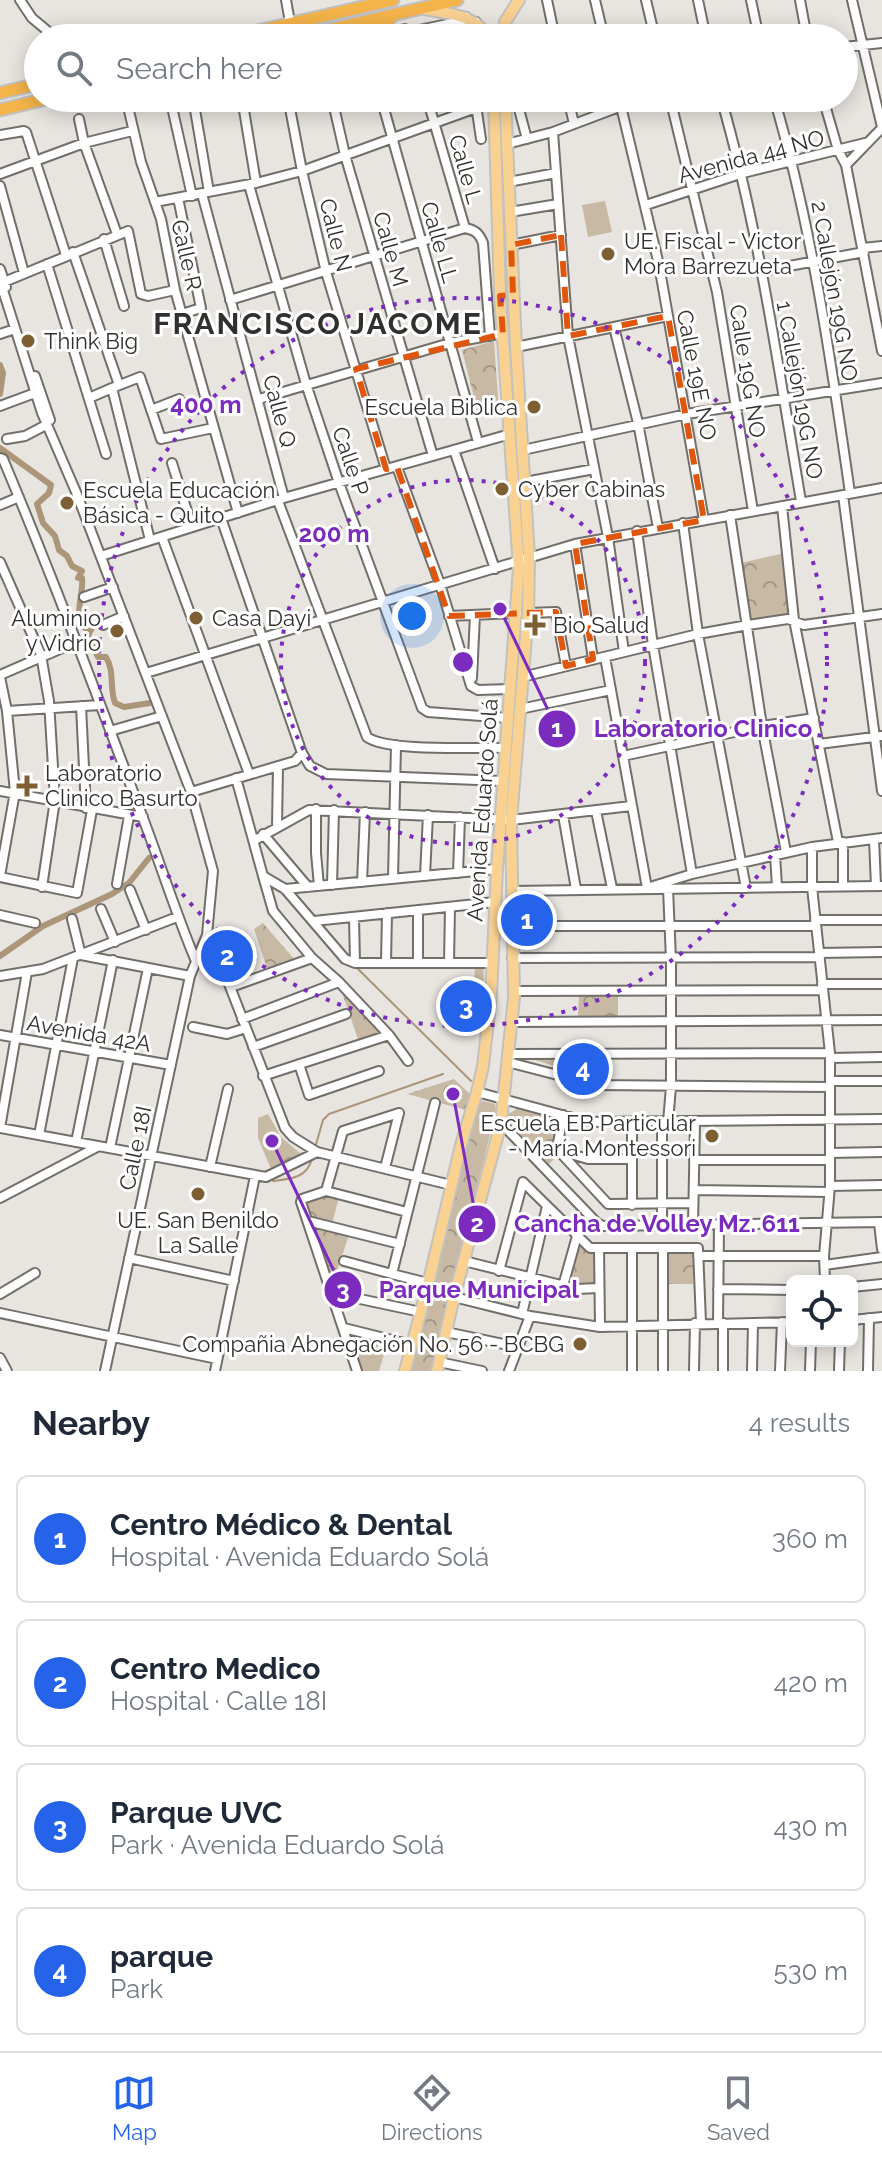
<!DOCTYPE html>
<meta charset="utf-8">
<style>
:root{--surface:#fff;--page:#f6f6f7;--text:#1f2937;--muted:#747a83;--line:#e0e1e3;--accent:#2563eb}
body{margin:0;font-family:Raleway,sans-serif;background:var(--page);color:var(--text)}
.controls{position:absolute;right:24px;bottom:24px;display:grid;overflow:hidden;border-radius:12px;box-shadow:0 4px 20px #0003}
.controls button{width:72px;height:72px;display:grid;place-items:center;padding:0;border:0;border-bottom:2px solid var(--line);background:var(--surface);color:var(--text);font:40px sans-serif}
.you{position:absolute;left:412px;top:616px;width:28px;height:28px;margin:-20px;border:6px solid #fff;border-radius:50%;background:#1a73e8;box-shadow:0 0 0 12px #1a73e833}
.badge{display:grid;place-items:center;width:52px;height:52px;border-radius:50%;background:var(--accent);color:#fff;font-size:26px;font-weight:700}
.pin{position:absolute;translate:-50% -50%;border:4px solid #fff;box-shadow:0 2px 8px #0006}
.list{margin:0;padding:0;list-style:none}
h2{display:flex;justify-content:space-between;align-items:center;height:104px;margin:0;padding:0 32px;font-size:34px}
h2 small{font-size:26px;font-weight:400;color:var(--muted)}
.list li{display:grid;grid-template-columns:52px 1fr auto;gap:24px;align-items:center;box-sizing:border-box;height:128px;margin:0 16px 16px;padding:0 16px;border:2px solid var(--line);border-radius:12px}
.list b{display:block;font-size:30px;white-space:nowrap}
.list p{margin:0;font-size:26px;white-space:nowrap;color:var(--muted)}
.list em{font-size:26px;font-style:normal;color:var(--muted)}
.icon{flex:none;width:44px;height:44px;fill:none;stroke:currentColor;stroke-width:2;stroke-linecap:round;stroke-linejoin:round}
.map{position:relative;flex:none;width:882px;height:1371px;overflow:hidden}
.search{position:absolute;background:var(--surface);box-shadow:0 4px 20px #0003;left:24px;right:24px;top:24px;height:88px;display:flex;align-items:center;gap:20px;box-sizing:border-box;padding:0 28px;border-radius:44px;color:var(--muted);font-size:30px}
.sheet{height:680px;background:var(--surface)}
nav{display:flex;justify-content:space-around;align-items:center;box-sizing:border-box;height:112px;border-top:2px solid var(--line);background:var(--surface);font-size:22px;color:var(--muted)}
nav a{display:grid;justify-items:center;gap:4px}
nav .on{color:var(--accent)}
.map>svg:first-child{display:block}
</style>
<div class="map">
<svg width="882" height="1371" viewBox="0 0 882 1371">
<defs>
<pattern id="forest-crowns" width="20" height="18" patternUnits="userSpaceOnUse" patternTransform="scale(2)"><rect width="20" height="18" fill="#c8b9a4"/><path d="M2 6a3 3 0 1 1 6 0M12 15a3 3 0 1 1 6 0" fill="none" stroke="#a39786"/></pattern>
</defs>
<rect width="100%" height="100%" fill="#e8e4df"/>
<!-- forest -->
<path fill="url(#forest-crowns)" d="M494,341L499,411L478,414L462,350Z
M785,553L792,616L750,622L740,563Z
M263,923L295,960L268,971L254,929Z
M475,965H484L482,1026L450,1025L451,986L474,987Z
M339,984L385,1034L359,1042Z
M579,993H618V1019L578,1020Z
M522,1056H603L602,1081Z
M454,1079L470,1094L466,1110L407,1094Z
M483,1101L495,1104L496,1110L454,1281L448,1286L434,1281L475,1106Z
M519,1108L560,1119L553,1145L559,1154L548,1165L508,1121V1114Z
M268,1114L281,1137L301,1154L271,1169L258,1138V1118Z
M326,1194L339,1197L331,1228L350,1232L331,1289L302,1200Z
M577,1239L597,1250V1286L566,1285Z
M665,1251H693V1284H665Z
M433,1297L446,1302L447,1309L432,1371H408L428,1300Z
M346,1330L388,1341L379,1371H359Z"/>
<!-- pitch -->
<path fill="#c8b9a4" d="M605,201L612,232L588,237L582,205Z"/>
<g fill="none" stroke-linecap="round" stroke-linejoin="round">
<!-- stream -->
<path stroke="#ab9679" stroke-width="2" d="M357,968L471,1081
M315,1148L323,1120L329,1114L443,1074
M273,1181C290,1179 308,1178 312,1158"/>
<!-- canal -->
<path stroke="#ab9679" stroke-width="6" d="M0,365L3,373L0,394
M0,448L51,485L49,493L37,504L43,523L55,536L59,550L67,556L72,566L82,571L78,578H82C84,596 73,611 85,628H92L88,635L98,657H106C115,672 109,687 115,703L124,707L150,703
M0,956L43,926L112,894L129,883L149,858"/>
<!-- minor casing -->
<g stroke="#726f6a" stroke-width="12">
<path id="minor" d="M20,0L32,18L56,38
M286,0L290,22
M547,0L555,38
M595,0L604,38
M646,0L655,38
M698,0L706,38
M751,0L759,38
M800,0L807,38
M852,0L882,127
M419,30L462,21L466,17
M363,38L405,29L411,38
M467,38L469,30L476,22
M844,47L882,43
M126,98L141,162L161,219L175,290L238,513
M170,98L192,196
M193,98L209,192
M242,98L256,183
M288,98L302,171L326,272L386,469
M332,98L345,155L433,456
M381,98L478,442
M427,98L465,228
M475,98L481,139
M516,98L527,139
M568,98L574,124
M619,98L659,265L704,520
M670,98L717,292L753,511
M721,98C759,230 778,366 801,501
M774,98C812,227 831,361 850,493
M823,98L838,150L846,165L882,351
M79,119L84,143L117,234
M553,132L568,336L608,537L624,652
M0,135L24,131L26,132L66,255
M507,144L553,132L643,98
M846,165L882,128
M0,174L84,143L132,131
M508,182L556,173
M249,185L306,384L339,483L422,708L428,712L508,718
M0,186L24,273
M202,194L284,498
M178,198L201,308L182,314
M155,202L256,183L302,171L476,108
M646,205L743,173L865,143
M510,212L558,204
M465,228C475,230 479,233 483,243L490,336
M104,239L124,306
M511,245L561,235
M863,248L882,246
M73,252L119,385
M47,264L106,454
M0,269L6,287
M762,271L864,252
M0,281L42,413L76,492L191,792L213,871L207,935L213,943L285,1128L293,1137L317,1152L451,1185
M4,282L128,231L141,294L148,296L175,290
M230,300L465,228
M614,327L638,423L658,528
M0,334L15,329
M516,347L668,316
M35,376L50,420
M89,398L112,388
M259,399L450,343L503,333
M0,406L35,393
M151,410L179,399
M7,439L25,436L46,425
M454,450L495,569
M523,450L687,414L882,383
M0,458L3,459C51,573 95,689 138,805C158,856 174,909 195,959
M172,463L192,527
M397,467L440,584L471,686L478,690L510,689
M525,482L594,469
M843,495L882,791
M278,501L367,737C387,752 477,747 505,748
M0,505L19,497
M782,506L794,620L838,842
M730,515L762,726L786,852
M221,518L302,753L310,766L326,774L503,781
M683,523L698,634L746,888
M162,537L249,774
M150,540L112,388L140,377L161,439L213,428
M575,544L593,659
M101,556L284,498L510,434
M0,562L41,655L49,701L55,800L42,887
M84,597L113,587
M528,613L556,612L566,666
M449,616L517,613
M103,625L124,616
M605,657L647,888L692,874L653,645L637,531
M146,673L575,544L882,488
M0,675L76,642
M0,677L7,711L15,792L0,876
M522,677L698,634L748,625L788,619L804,625L882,614
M472,678L475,615
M81,706L86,808
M520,709L611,690
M7,711L100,705
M110,731L162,716
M819,744L882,736
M623,756L762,726L814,718
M236,778L263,876L285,889L345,959L355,963H492
M0,791L143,817
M191,792L295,761L302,753
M316,809V853L319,886
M596,811L612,888
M563,815L576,889
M277,827L278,766
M263,834L308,887
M874,839L876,886
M255,840L309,810L511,820L631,806
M812,847V887L830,1053V1186L824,1256L825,1281
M775,855L777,887
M458,873L460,817
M692,874L812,847L882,838
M263,876L273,911L312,958L339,982L389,1035L408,1061
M425,876L428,815
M0,877L77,893L92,810
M393,879L396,745
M362,882L365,812
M117,884L129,816
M332,885L334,810
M843,886V842
M668,888L671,960V1087L668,1122
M285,889L497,869
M130,890L146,930
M512,891L882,886
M101,909L115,942
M0,915L35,923
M354,917L355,963
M72,919L81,955L190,976
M815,920H882
M314,921L495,902
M511,926H815
M819,953L882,952
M512,958L820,957
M386,962L387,913
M418,963V910
M449,963L450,907
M0,976L43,969L177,917
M822,984H882
M231,987L312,958
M513,991L823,990
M242,1019L339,982
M512,1022L882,1020
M193,1027L227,1034L246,1028
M0,1035L171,1065
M253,1047L346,1014
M509,1054L830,1053
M830,1058L882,1057
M508,1062L596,1085L830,1087
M299,1064L309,1095L379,1071
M263,1076L389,1035
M830,1081H882
M477,1092L588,1122L882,1119
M435,1103L392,1274L424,1282L454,1297L530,1316L600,1327L792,1322
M399,1113L343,1131L326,1191L407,1212
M563,1115L557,1149L608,1204L693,1203
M501,1123L597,1223L603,1226L882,1222
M0,1128L266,1177L317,1152
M0,1128L27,972
M39,1135L73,958
M76,1142L113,960
M110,1148L148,968
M560,1151L588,1159H632
M830,1153L882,1152
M694,1160H830
M210,1167L228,1089
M385,1168L399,1113
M830,1186L882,1185
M694,1190L829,1192
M326,1191L302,1199L301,1202L357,1371
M0,1198L97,1147
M632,1205V1122
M308,1221L400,1244
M879,1223L882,1249
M662,1225V1122
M693,1226L695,1122
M599,1248L600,1327
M698,1256H824
M129,1258L234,1281
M344,1261L392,1274
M464,1261L577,1289L598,1288
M825,1265L882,1257
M499,1271L523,1182L590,1248H698L701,1323
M563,1286L577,1236
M852,1287L882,1284
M718,1289L792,1290
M332,1293L421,1312
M0,1294L35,1273
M0,1313L217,1359
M522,1314L547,1206
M852,1320L882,1317
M718,1323L719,1226
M723,1323V1371
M344,1328L412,1345
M446,1332L518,1347
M0,1358L7,1371
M439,1362L482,1371
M105,1371L190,976L207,935
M215,1371L255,1176
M509,1371L530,1316
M632,1371V1248
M663,1371V1248
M694,1371L695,1323
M752,1371L753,1323
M780,1371L782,1322
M810,1371L811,1341
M839,1371L840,1341
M868,1371L869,1318"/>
</g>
<!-- major casing -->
<g stroke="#c1c1c0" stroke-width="14">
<path id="major" d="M424,9C450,14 474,14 489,38
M503,38L505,22L519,0
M405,1371L428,1285L461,1145L477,1092L483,1066L491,995L497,869L519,568L500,296L494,98
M437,1371L454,1297L501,1123L514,997L511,820L528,613L529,557L516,347L505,98"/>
</g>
<!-- highway casing -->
<g stroke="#c1c1c0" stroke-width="15">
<path id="highway" d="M376,35L393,15
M228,38L393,0
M293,38L457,0
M0,93L38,84
M0,110L50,98"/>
</g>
<!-- minor -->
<use href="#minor" stroke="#fff" stroke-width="8"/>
<!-- major -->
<use href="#major" stroke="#f9d292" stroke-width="10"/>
<!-- highway -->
<use href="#highway" stroke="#f5b44a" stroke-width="11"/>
</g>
<!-- marked area -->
<path fill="none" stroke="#df570e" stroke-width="6" stroke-dasharray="16 10" stroke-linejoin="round" d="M561,235L568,336L668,316L704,520L575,544L593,659L566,666L556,612L449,616L397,467L386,469L356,369L503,334L500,296L513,295L511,245Z"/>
<!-- distance rings -->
<g fill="none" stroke="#7b2cbf" stroke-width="4" stroke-dasharray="4 8">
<circle cx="463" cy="662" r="182"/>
<circle cx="463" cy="662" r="364"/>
</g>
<!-- markers -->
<g fill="#7d5f33" stroke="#fff" stroke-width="3">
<circle cx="608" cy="254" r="8"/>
<circle cx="28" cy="341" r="8"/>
<circle cx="534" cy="407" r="8"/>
<circle cx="502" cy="489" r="8"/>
<circle cx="67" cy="503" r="8"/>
<circle cx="196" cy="618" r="8"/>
<path d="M531 613h8v8h8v8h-8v8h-8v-8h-8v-8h8z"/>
<circle cx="117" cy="631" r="8"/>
<path d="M23 774h8v8h8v8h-8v8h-8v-8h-8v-8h8z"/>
<circle cx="712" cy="1136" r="8"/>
<circle cx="198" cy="1194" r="8"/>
<circle cx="580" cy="1344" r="8"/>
</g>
<g text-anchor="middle" stroke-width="6" stroke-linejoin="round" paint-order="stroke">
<!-- street labels -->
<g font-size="22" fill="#31302e" stroke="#fff">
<text transform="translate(751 156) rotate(-15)" y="8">Avenida 44 NO</text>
<text transform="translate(466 169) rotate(74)" y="8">Calle L</text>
<text transform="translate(336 235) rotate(76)" y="8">Calle N</text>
<text transform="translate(440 242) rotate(74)" y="8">Calle LL</text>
<text transform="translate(391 249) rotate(74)" y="8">Calle M</text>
<text transform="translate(187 255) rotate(77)" y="8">Calle R</text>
<text transform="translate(835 291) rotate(80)" y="8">2 Callejón 19G NO</text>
<text transform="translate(748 371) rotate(81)" y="8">Calle 19G NO</text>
<text transform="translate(697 375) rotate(79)" y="8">Calle 19E NO</text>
<text transform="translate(800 390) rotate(80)" y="8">1 Callejón 19G NO</text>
<text transform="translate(280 411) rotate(75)" y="8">Calle Q</text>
<text transform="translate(351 461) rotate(71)" y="8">Calle P</text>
<text transform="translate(482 810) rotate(-86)" y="8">Avenida Eduardo Solá</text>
<text transform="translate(89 1033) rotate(10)" y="8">Avenida 42A</text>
<text transform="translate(135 1148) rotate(-78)" y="8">Calle 18I</text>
</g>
<!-- poi labels -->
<g font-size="22" fill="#31302e" stroke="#fff" text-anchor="start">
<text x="624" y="249">UE. Fiscal - Victor<tspan x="624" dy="25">Mora Barrezueta</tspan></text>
<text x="44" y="349">Think Big</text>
<text x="518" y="415" text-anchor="end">Escuela Biblica</text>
<text x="518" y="497">Cyber Cabinas</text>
<text x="83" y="498">Escuela Educación<tspan x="83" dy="25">Básica - Quito</tspan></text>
<text x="101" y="626" text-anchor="end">Aluminio<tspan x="101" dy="25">y Vidrio</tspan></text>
<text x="212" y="626">Casa Dayi</text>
<text x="553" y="633">Bio Salud</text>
<text x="45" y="781">Laboratorio<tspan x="45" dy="25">Clinico Basurto</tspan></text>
<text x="696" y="1131" text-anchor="end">Escuela EB Particular<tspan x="696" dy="25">- María Montessori</tspan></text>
<text x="198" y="1228" text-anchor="middle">UE. San Benildo<tspan x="198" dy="25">La Salle</tspan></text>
<text x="564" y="1352" text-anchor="end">Compañia Abnegación No. 56 - BCBG</text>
</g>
<!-- district labels -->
<g font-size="30" font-weight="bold" letter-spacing="2" fill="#31302e" stroke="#fff">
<text x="318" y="334">FRANCISCO JACOME</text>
</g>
</g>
<circle cx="463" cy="662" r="12" fill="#7b2cbf" stroke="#fff" stroke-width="4"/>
<g font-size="24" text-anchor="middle" font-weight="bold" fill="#7b2cbf" stroke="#fff" stroke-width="6" stroke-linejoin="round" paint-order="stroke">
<text x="206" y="413">400 m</text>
<text x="334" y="542">200 m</text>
</g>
<!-- callouts -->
<path fill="none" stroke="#7b2cbf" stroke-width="3" d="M500 609L557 729M453 1094L477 1224M272 1141L343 1290"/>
<g fill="#7b2cbf" stroke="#fff" stroke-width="3">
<circle cx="500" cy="609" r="8"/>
<circle cx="453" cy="1094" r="8"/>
<circle cx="272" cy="1141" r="8"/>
<circle cx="557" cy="729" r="20"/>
<circle cx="477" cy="1224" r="20"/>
<circle cx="343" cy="1290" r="20"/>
</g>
<g font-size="24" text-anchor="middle" font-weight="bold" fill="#fff">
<text x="557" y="737">1</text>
<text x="477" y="1232">2</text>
<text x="343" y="1298">3</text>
</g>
<g font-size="24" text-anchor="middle" font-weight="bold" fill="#7b2cbf" stroke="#fff" stroke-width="6" stroke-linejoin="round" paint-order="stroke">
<text x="703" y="737">Laboratorio Clinico</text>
<text x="657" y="1232">Cancha de Volley Mz. 611</text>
<text x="479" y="1298">Parque Municipal</text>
</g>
</svg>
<div class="controls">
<button><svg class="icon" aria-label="locate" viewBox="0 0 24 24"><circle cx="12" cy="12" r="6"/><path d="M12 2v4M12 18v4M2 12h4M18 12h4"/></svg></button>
</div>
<div class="you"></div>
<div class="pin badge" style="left:527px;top:920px">1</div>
<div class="pin badge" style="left:227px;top:956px">2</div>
<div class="pin badge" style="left:466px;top:1006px">3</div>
<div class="pin badge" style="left:583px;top:1069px">4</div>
<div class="search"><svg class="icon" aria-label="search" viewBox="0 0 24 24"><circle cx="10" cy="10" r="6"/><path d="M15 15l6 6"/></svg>Search here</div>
</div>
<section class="sheet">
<h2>Nearby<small>4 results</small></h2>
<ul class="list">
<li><span class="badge">1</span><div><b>Centro Médico &amp; Dental</b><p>Hospital · Avenida Eduardo Solá</p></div><em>360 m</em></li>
<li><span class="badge">2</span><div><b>Centro Medico</b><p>Hospital · Calle 18I</p></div><em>420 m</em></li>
<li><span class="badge">3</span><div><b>Parque UVC</b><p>Park · Avenida Eduardo Solá</p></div><em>430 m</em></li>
<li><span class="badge">4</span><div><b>parque</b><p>Park</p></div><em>530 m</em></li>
</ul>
</section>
<nav>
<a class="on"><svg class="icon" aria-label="map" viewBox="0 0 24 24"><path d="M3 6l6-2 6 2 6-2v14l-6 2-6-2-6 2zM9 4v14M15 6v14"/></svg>Map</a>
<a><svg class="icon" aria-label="directions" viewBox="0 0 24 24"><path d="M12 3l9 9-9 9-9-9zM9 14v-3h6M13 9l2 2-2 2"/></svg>Directions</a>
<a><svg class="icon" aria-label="saved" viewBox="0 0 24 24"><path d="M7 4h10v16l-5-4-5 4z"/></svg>Saved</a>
</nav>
